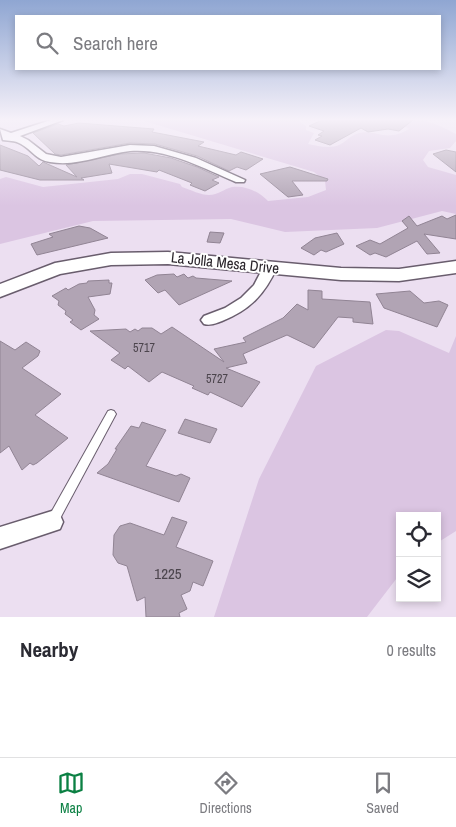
<!DOCTYPE html>
<style>
:root{--surface:#fff;--page:#f7f7f7;--text:#2b2b33;--muted:#7c7c81;--line:#e1e1e2;--accent:#0b8043}
body{margin:0;font-family:"Archivo Narrow",sans-serif;background:var(--page);color:var(--text)}
.controls{position:absolute;right:15px;bottom:15px;display:grid;overflow:hidden;border-radius:0px;box-shadow:0 2px 8px #0003}
.controls button{width:45px;height:45px;display:grid;place-items:center;padding:0;border:0;border-bottom:1px solid var(--line);background:var(--surface);color:var(--text);font:25px sans-serif}
.list{margin:0;padding:0;list-style:none}
h2{display:flex;justify-content:space-between;align-items:center;height:65px;margin:0;padding:0 20px;font-size:21px}
h2 small{font-size:16px;font-weight:400;color:var(--muted)}
.icon{flex:none;width:28px;height:28px;fill:none;stroke:currentColor;stroke-width:2;stroke-linecap:round;stroke-linejoin:round}
.map{position:relative;flex:none;width:456px;height:617px;overflow:hidden}
.search{position:absolute;background:var(--surface);box-shadow:0 2px 8px #0003;left:15px;right:15px;top:15px;height:55px;display:flex;align-items:center;gap:12px;box-sizing:border-box;padding:0 18px;border-radius:0px;color:var(--muted);font-size:19px}
.sheet{height:140px;background:var(--surface)}
nav{display:flex;justify-content:space-around;align-items:center;box-sizing:border-box;height:70px;border-top:1px solid var(--line);background:var(--surface);font-size:14px;color:var(--muted)}
nav a{display:grid;justify-items:center;gap:2px}
nav .on{color:var(--accent)}
.map>svg:first-child{display:block}
</style>
<div class="map">
<svg width="456" height="617" viewBox="0 0 456 617">
<rect width="100%" height="100%" fill="#ecdff1"/>
<!-- green -->
<path fill="#dbc5e2" d="M141,120H297L306,126V130L314,133L308,144C318,146 330,149 339,145C347,141 351,135 359,133C377,129 385,143 409,129L403,125C422,115 438,125 456,134V141L450,148L429,151L423,160L428,167L456,175V214L442,211L377,228L285,232L231,219L93,221L0,244V179L6,177L43,187L118,179L130,174H142L180,184L182,187C191,190 201,195 209,195C218,195 224,189 232,187C246,185 259,192 268,201L308,197L326,190L325,181L314,172Z
M386,330L399,331L449,353L456,336V531L437,543V516H400V574L367,617H214L259,479L316,366Z"/>
<!-- building -->
<path fill="#b1a4b4" stroke="#918494" d="M322,120H413L399,131L388,129L368,132L361,128L330,145L315,140L322,136L318,135L324,131L309,126Z
M79,123L154,129L152,132L204,142L198,146L236,155L241,152L263,159L246,170L237,167L229,171L197,156L155,144L130,143L61,155L55,154L33,133L58,124L64,126Z
M0,145L28,156L39,166L43,162L77,177L66,165L120,154L144,153L171,158L197,167L219,177L212,180L219,183L205,191L190,185L192,183L159,170L157,172L109,164L112,173L81,178L84,180H40L0,170Z
M446,150L456,152V172L433,154Z
M290,167L328,179L327,181H292L303,195L288,197L260,174Z
M456,215V239L424,234L440,253L427,254L417,241L386,257L375,253L370,255L356,246L370,240L380,244L408,228L402,221L409,216L417,226L442,216L447,219Z
M79,226L90,228L108,238L37,255L31,244L53,237L49,234Z
M210,232L224,233L220,243L207,242Z
M337,233L344,244L326,252L321,250L314,255L301,248L315,238Z
M174,274L177,277L184,274L188,278L193,276L196,278L232,281L179,305L165,290L158,293L145,280L157,275Z
M109,280V283H112L110,294L88,297L95,310L94,315L99,319L81,330L70,322L73,320L65,314L66,311L58,305L59,301L52,296L66,288L68,290L79,284L87,283L88,281Z
M308,290L322,291V299L370,302L373,324L353,322V318L338,317L314,348L287,335L243,354L247,363L226,368L260,382L242,407L210,392L208,395L192,388L194,386L162,372L149,382L128,366L125,369L111,360L120,353L90,331L126,329L130,332L135,329L138,331L142,328H152L161,334L172,327L224,362L214,349L246,342L243,338L283,318L297,304L308,310Z
M410,291L424,303L439,301L448,305L437,327L384,308L376,294Z
M0,341L15,350L26,342L40,351L38,356L22,368L61,394L35,415L68,438L37,463L33,465L30,463L22,470L9,446L0,453Z
M185,419L217,429L210,443L178,433Z
M142,422L166,430L146,466L176,476L181,474L190,478L179,502L97,473L108,464L117,449H115L131,426L139,428Z
M172,517L187,522L176,547L213,561L203,586L193,582L190,591L181,595L187,609L179,613L180,617H146L145,597L137,601L127,566L118,563L113,555L114,535L120,526L130,523L164,535Z"/>
<g fill="none" stroke-linecap="round" stroke-linejoin="round">
<!-- lane casing -->
<g stroke="#695d6d" stroke-width="2">
<path id="lane" d="M111,410L114,411L116,414L56,526L52,527L48,526L46,522L48,518L108,411Z"/>
</g>
<!-- street casing -->
<g stroke="#695d6d" stroke-width="3">
<path id="street" d="M51,120H63L20,136L28,140L46,154L61,157L130,145L154,146L196,158L245,180L244,182H236C203,168 167,148 130,151C103,154 77,167 50,162C36,160 32,150 21,144C14,140 9,141 3,140L0,129L11,133Z
M270,263L277,267C265,294 250,310 222,321C216,323 211,326 204,324L201,320L204,316L225,308L241,298L254,285L265,264Z
M52,511L60,515L63,522L60,529L0,549V527Z"/>
</g>
<!-- secondary casing -->
<g stroke="#695d6d" stroke-width="3">
<path id="secondary" d="M168,252L341,268L399,269L456,261V273L399,281L341,280L168,264L111,265L60,274L0,297V284L55,263L111,253Z"/>
</g>
<!-- lane -->
<use href="#lane" fill="#fff" fill-rule="evenodd"/>
<!-- street -->
<use href="#street" fill="#fff" fill-rule="evenodd"/>
<!-- secondary -->
<use href="#secondary" fill="#fff" fill-rule="evenodd"/>
</g>
<!-- sky -->
<linearGradient id="sky" x2="0" y2="1"><stop stop-color="#8fa6d2"/><stop offset="0.58" stop-color="#f6f1f9"/><stop offset="1" stop-color="#f6f1f9" stop-opacity="0"/></linearGradient>
<rect width="456" height="206" fill="url(#sky)"/>
<g text-anchor="middle" stroke-width="4" stroke-linejoin="round" paint-order="stroke">
<!-- number labels -->
<g font-size="12" fill="#4c454d">
<text x="144" y="352">5717</text>
<text x="217" y="383">5727</text>
</g>
<!-- street labels -->
<g font-size="15" fill="#2a252b" stroke="#fff">
<text transform="translate(225 263) rotate(6)" y="5">La Jolla Mesa Drive</text>
</g>
<!-- near-number labels -->
<g font-size="15" fill="#4c454d">
<text x="168" y="579">1225</text>
</g>
</g>
</svg>
<div class="controls">
<button><svg class="icon" aria-label="locate" viewBox="0 0 24 24"><circle cx="12" cy="12" r="6"/><path d="M12 2v4M12 18v4M2 12h4M18 12h4"/></svg></button>
<button><svg class="icon" aria-label="layers" viewBox="0 0 24 24"><path d="M12 4l9 5-9 5-9-5zM3 14l9 5 9-5"/></svg></button>
</div>
<div class="search"><svg class="icon" aria-label="search" viewBox="0 0 24 24"><circle cx="10" cy="10" r="6"/><path d="M15 15l6 6"/></svg>Search here</div>
</div>
<section class="sheet">
<h2>Nearby<small>0 results</small></h2>
<ul class="list">
</ul>
</section>
<nav>
<a class="on"><svg class="icon" aria-label="map" viewBox="0 0 24 24"><path d="M3 6l6-2 6 2 6-2v14l-6 2-6-2-6 2zM9 4v14M15 6v14"/></svg>Map</a>
<a><svg class="icon" aria-label="directions" viewBox="0 0 24 24"><path d="M12 3l9 9-9 9-9-9zM9 14v-3h6M13 9l2 2-2 2"/></svg>Directions</a>
<a><svg class="icon" aria-label="saved" viewBox="0 0 24 24"><path d="M7 4h10v16l-5-4-5 4z"/></svg>Saved</a>
</nav>
